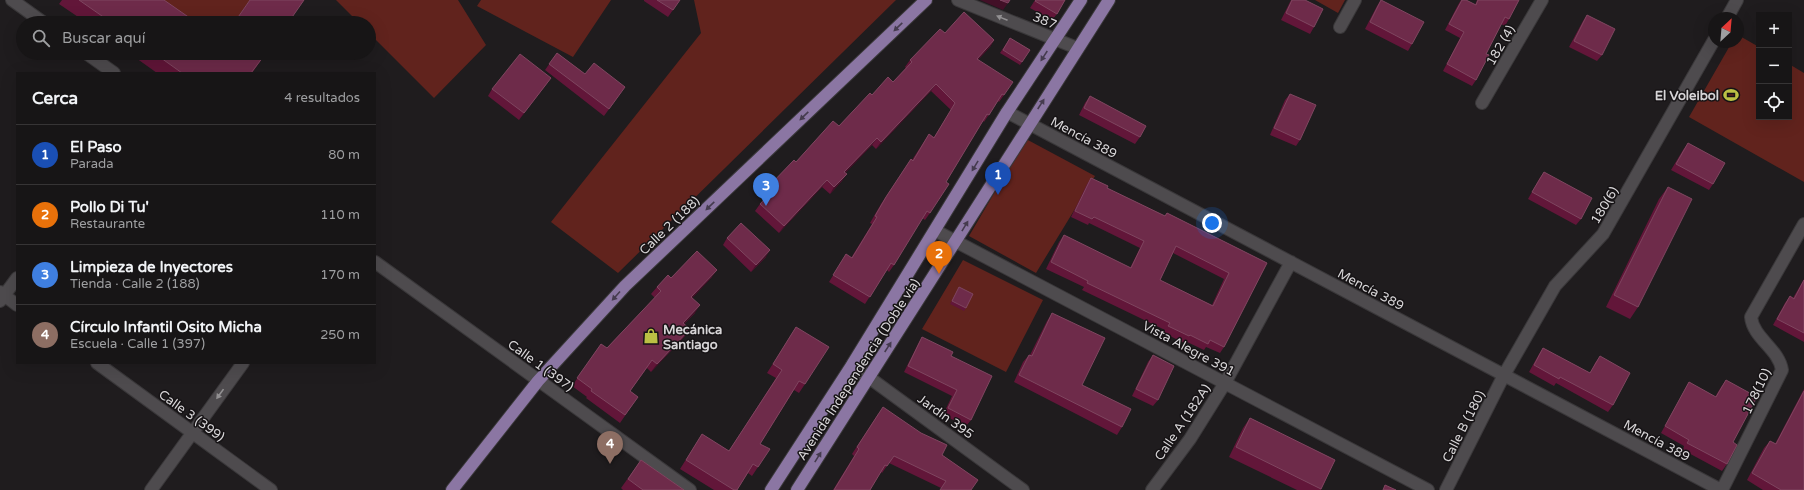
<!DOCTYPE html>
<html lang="es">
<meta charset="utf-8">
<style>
:root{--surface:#171516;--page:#201e1f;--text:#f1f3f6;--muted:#9e9fa1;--line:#363435;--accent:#ea580c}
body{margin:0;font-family:"Varela Round",sans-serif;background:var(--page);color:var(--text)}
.controls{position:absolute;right:12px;top:12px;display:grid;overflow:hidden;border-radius:0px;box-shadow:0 4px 16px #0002}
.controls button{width:36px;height:36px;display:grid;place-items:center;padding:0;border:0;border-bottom:1px solid var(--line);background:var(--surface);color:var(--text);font:20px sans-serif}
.compass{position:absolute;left:1708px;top:12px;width:36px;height:36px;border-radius:50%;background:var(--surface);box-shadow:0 4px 16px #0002;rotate:26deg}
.you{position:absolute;left:1212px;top:223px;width:14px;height:14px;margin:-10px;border:3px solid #fff;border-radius:50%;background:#1a73e8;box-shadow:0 0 0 6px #1a73e833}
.badge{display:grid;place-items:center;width:26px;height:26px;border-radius:50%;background:var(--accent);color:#fff;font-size:13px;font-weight:700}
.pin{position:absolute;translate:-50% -33px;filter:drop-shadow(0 1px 2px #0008)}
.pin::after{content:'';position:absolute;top:21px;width:14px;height:12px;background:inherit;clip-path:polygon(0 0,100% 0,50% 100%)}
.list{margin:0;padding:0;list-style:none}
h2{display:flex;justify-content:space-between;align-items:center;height:52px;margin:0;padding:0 16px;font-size:17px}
h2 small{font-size:13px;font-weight:400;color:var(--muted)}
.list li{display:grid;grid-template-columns:26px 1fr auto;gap:12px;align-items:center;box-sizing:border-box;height:60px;padding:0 16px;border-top:1px solid var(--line)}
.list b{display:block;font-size:15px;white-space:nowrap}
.list p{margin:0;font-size:13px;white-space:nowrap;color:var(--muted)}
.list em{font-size:13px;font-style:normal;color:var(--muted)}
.icon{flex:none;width:22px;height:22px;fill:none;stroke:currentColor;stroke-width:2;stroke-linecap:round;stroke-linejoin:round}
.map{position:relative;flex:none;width:1804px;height:490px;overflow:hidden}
.search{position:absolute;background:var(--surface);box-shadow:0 4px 16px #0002;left:16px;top:16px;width:360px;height:44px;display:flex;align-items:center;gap:10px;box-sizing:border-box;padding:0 14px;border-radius:22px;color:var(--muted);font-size:15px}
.panel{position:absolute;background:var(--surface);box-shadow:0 4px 16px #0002;left:16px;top:72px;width:360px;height:292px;border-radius:0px}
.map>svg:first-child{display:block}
</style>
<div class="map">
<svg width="1804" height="490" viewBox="0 0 1804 490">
<rect width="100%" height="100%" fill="#1f1c1e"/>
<!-- green -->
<path fill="#61231d" d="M140,0H250L234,23H172Z
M336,0H458L486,45L434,98L369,33V23H359Z
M481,0H611L573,57L477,6Z
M694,0H896L618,273L551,222L701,33Z
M1315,0H1345L1338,13Z
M1738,35L1759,47V117H1789V64L1804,73V182L1689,117L1732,42H1738Z
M1026,139L1095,176L1036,273L969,236Z
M963,260L1043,300L1006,372L922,329Z"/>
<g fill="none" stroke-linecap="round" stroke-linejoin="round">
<!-- minor casing -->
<g stroke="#3a383a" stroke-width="14">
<path id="minor" d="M12,0L44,23
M958,0L1077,48
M1727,18L1737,0
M1340,27L1355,0
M86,53L114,73
M1482,103L1542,0
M1007,112L1721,490
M936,231L1428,490
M375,262L690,490
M0,292L17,305
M0,301L17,278
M97,363L271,490
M852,365L1023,490
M151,490L243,363
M1152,490L1190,439L1225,383L1291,262
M1446,490L1504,375L1555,286L1603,234L1714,40
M1722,490L1782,370C1779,349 1753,338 1751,317L1804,224"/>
</g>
<!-- major casing -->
<g stroke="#3a383a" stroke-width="14">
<path id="major" d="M452,490L538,381L625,286L926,0
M771,490L852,365L1007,112L1081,0
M797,490L1109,0"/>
</g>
<!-- minor -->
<use href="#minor" stroke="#4e4b4e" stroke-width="12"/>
<!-- major -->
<use href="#major" stroke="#8b76a3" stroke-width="12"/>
</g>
<!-- wall -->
<path fill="#621639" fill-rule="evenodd" d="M62,0H164L197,23H87L59,4Z
M644,0H680L668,17L644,1Z
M1035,0H1065L1057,14L1052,20L1030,8Z
M1291,0H1305L1314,27L1310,34L1281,20Z
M1381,0L1412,44L1408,51L1365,29L1377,6Z
M1461,0H1466L1475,5L1477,0H1519L1509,19L1505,26L1501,24L1486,54L1476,80L1472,86L1443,71L1460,38L1445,30L1458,5Z
M1587,15L1602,55L1597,61L1569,47L1583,21Z
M945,33L994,40L990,47L978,60L1004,95L999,102L998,101L984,122L983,121L946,182L930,213L925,220L922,218L894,265L889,272L887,270L865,304L829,282L846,254L851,258L872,224L870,223L881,204L911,159L912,160L929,134L934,137L951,110L931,91L876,149L872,145L845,173L842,181L830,194L822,187L779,233L755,211L760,204L767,196L764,193L769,186L796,162L839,126L872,95L893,82L906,68L905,67L910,60Z
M1010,38L1030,50L1020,65L1000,53Z
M129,53H266L252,73H157Z
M557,53L585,74L625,87L604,116L545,70Z
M551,78L519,120L488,96L492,89Z
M1290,94L1300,140L1296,146L1270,135L1285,100Z
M1090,96L1140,137L1135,144L1079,115L1085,103Z
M1688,143L1713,184L1709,190L1671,170L1683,150Z
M1544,172L1581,219L1576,225L1528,199L1539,179Z
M1091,178L1107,188L1165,216L1167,213L1267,263L1224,347L1220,353L1206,347L1204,350L1185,341L1184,343L1164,333L1165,330L1082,290L1084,287L1046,269L1059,242L1064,235L1130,268L1140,248L1089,223L1088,225L1071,217L1087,184ZM1173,253L1224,279L1212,305L1160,280Z
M1668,187L1638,307L1630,319L1606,307L1659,199Z
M727,238L766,257L751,272L723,245Z
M712,277L692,298L695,313L684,324L690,329L685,336L651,372L647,368L630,391L638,397L620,423L586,398L587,397L572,386L601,344L607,348L655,298L651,294L657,287L671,278Z
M1804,279V342L1773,325L1785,303L1790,296L1793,298Z
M959,287L966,308L964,311L950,304L957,291Z
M1052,313L1082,385L1122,427L1117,435L1014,382L1023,362L1029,355H1030L1047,321Z
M796,327L805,384L799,393L794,390L760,444L758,467L752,476L748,473L737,490H714L680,469L702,434L729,451L776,378L767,373Z
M922,337L951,356L971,420L966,426L943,415L952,396L904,372L918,344Z
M1543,348L1590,373L1595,363L1600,356L1613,405L1608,412L1556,383L1554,386L1529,372L1539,354Z
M1153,355L1158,400L1153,406L1132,396L1148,362Z
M1726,380L1733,442L1727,464L1722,471L1683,450L1684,446L1661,433L1685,389L1689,382L1715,397L1721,387Z
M1804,389V490H1763L1747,480L1764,448L1770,441L1775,444Z
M878,414L942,455L978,480L941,488L889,463L882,473L881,472L870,490H833L854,456L852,454Z
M1250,418L1335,460L1321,490H1297L1229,457L1243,428Z
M641,460L684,490H623L621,488Z"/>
<!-- shaded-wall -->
<path fill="#421027" d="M980,0H1000L1008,3L1003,10Z
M994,40L990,47L972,66L977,59Z
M551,78L546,85L519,120L524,113Z
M936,84L931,91L876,149L881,142Z
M877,138L872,145L840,179L844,172Z
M847,174L842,181L830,194L834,187Z
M827,180L822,187L779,233L784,226Z
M770,250L766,257L751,272L756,265Z
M717,270L712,277L686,305L691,297Z
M700,305L695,313L678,330L683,323Z
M690,329L685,336L651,372L657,364Z"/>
<!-- building -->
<path fill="#6e2b4a" stroke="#7f4660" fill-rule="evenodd" d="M79,0H164L197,23H112Z
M250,0H304L288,23H234Z
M657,0H680L673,10Z
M1000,0H1010L1008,3Z
M1036,0H1065L1057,14L1035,1Z
M1292,0H1305L1323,9L1314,27L1286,13Z
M1381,0L1424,22L1412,44L1370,22Z
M1462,0H1466L1476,5L1478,0H1519L1509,19L1505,17L1486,54L1489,55L1476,80L1447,64L1464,32L1449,24Z
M964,12L994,40L977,59L1013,82L1004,95L1002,94L989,115L987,114L946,182L949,184L930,213L927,211L894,265L891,263L870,297L833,275L846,254L852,258L877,217L875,216L886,197L911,159L913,161L929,134L934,138L955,103L936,84L881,142L877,138L844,172L847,174L834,187L827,180L784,226L760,204L773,190L769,186L794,160L796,162L833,121L839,126L870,93L872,95L888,77L893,82L912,62L910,60L940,29L945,33Z
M1587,15L1615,29L1602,55L1574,41Z
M1010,38L1030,50L1022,62L1003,50Z
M154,53H266L251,73H182Z
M557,53L585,74L594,63L625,87L609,109L549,64Z
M520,54L551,78L524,113L492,89Z
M1290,94L1316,105L1300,140L1274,128Z
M1090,96L1146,126L1140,137L1084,108Z
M1688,143L1725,163L1713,184L1676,164Z
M1544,172L1592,198L1581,219L1532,192Z
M1091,178L1108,186L1107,188L1165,216L1167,213L1267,263L1224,347L1210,340L1208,344L1190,335L1189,336L1168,326L1170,323L1087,283L1088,281L1051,262L1064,235L1131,268L1144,241L1094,217L1092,219L1075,211ZM1176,246L1229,273L1213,306L1160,280Z
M1668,187L1692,199L1638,307L1614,295Z
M741,223L770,250L756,265L727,238Z
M697,251L717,270L691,297L700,305L683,323L690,329L657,364L652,360L630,391L638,397L625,415L591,391L592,389L577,378L601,344L607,348L661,291L657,287L668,275L671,278Z
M1804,280V333L1777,319L1790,296L1794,299Z
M959,287L973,294L966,308L952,301Z
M1052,313L1105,338L1082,385L1131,409L1122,427L1019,375L1029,355L1032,356Z
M796,327L829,347L805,384L799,381L760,444L770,449L758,467L753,464L737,490H734L686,460L702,434L729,451L782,370L773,364Z
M922,337L953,352L951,356L992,376L971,420L948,408L957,390L908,366Z
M1543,348L1590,373L1600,356L1630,373L1613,405L1560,377L1559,379L1534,365Z
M1153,355L1174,366L1158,400L1136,389Z
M1726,380L1757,397L1733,442L1737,445L1727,464L1687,443L1689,440L1665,426L1689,382L1716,397Z
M1804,391V490H1781L1752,473L1770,441L1776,444Z
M883,407L921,433L947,445L942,455L978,480L971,490H940L946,481L894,456L887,466L885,465L870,490H834L859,449L857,447Z
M1250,418L1335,460L1321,489L1236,447Z
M641,460L684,490H643L628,479Z
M1385,485L1396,490H1383Z"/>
<!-- one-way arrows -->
<defs><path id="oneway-solid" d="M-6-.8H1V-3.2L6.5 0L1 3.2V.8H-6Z"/></defs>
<g fill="#929092">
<use href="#oneway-solid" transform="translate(1002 18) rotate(-158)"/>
<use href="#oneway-solid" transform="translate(220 394) rotate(126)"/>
</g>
<g fill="#453b4e">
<use href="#oneway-solid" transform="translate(898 27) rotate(136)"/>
<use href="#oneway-solid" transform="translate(1044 56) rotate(123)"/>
<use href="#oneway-solid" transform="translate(1041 104) rotate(-57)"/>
<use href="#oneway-solid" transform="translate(804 116) rotate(136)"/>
<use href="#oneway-solid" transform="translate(975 166) rotate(121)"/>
<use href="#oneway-solid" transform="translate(710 206) rotate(136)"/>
<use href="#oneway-solid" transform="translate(965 226) rotate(-59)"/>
<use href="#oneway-solid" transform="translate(616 296) rotate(132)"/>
<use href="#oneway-solid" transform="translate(888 347) rotate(-57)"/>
<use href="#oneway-solid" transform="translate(818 457) rotate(-58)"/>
</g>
<!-- icons -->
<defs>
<g id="stadium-bare" transform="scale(1.2)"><path d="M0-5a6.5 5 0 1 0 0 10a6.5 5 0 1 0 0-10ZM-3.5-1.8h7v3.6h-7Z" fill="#bbc044" stroke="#161315" stroke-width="2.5" paint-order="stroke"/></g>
<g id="shop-bare" transform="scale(1.2)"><path d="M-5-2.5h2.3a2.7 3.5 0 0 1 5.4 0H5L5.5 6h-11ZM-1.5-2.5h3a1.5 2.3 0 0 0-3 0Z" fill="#bbc044" stroke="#161315" stroke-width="2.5" paint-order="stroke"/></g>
</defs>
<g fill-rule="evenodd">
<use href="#stadium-bare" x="1731" y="95"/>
<use href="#shop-bare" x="651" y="336"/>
</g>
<g text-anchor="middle" stroke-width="3" stroke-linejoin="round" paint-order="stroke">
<!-- street labels -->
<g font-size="13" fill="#d7d5d7" stroke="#161315">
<text transform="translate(1045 20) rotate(22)" y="5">387</text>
<text transform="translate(1500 45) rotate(-60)" y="5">182 (4)</text>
<text transform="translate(1084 137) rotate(28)" y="5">Mencía 389</text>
<text transform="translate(1604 205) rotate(-59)" y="5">180(6)</text>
<text transform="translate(669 225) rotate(-44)" y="5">Calle 2 (188)</text>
<text transform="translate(1371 289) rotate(28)" y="5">Mencía 389</text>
<text transform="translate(1189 348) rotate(28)" y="5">Vista Alegre 391</text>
<text transform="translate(541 365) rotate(36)" y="5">Calle 1 (397)</text>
<text transform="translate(858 369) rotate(-57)" y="5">Avenida Independencia (Doble vía)</text>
<text transform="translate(1756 391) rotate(-64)" y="5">178(10)</text>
<text transform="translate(192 415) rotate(36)" y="5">Calle 3 (399)</text>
<text transform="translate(946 416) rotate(36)" y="5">Jardín 395</text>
<text transform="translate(1182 422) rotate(-56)" y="5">Calle A (182A)</text>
<text transform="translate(1463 426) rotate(-63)" y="5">Calle B (180)</text>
<text transform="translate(1657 440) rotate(28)" y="5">Mencía 389</text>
</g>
<!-- poi labels -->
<g font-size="13" font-weight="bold" fill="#d7d5d7" stroke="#161315" text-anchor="end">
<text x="1719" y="100">El Voleibol</text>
<text x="663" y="334" text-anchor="start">Mecánica<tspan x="663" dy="15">Santiago</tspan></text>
</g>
</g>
</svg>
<div class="controls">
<button>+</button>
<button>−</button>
<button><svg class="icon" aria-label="locate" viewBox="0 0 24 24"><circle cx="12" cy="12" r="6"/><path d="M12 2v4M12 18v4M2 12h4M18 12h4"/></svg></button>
</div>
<svg class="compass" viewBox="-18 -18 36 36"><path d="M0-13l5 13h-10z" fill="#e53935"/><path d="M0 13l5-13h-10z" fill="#9e9fa1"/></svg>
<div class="you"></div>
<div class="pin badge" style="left:998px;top:195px;background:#1a4fb4">1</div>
<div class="pin badge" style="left:939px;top:274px;background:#e8710a">2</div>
<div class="pin badge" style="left:766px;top:206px;background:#3f7fe0">3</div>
<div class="pin badge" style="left:610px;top:464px;background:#8d6e63">4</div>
<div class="search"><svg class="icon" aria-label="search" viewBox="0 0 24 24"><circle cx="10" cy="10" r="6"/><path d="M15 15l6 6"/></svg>Buscar aquí</div>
<section class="panel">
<h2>Cerca<small>4 resultados</small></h2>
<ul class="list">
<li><span class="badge" style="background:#1a4fb4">1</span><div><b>El Paso</b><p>Parada</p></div><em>80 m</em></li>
<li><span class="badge" style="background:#e8710a">2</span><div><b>Pollo Di Tu'</b><p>Restaurante</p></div><em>110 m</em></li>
<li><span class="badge" style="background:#3f7fe0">3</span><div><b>Limpieza de Inyectores</b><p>Tienda · Calle 2 (188)</p></div><em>170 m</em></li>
<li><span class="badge" style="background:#8d6e63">4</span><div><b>Círculo Infantil Osito Micha</b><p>Escuela · Calle 1 (397)</p></div><em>250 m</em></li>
</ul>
</section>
</div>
